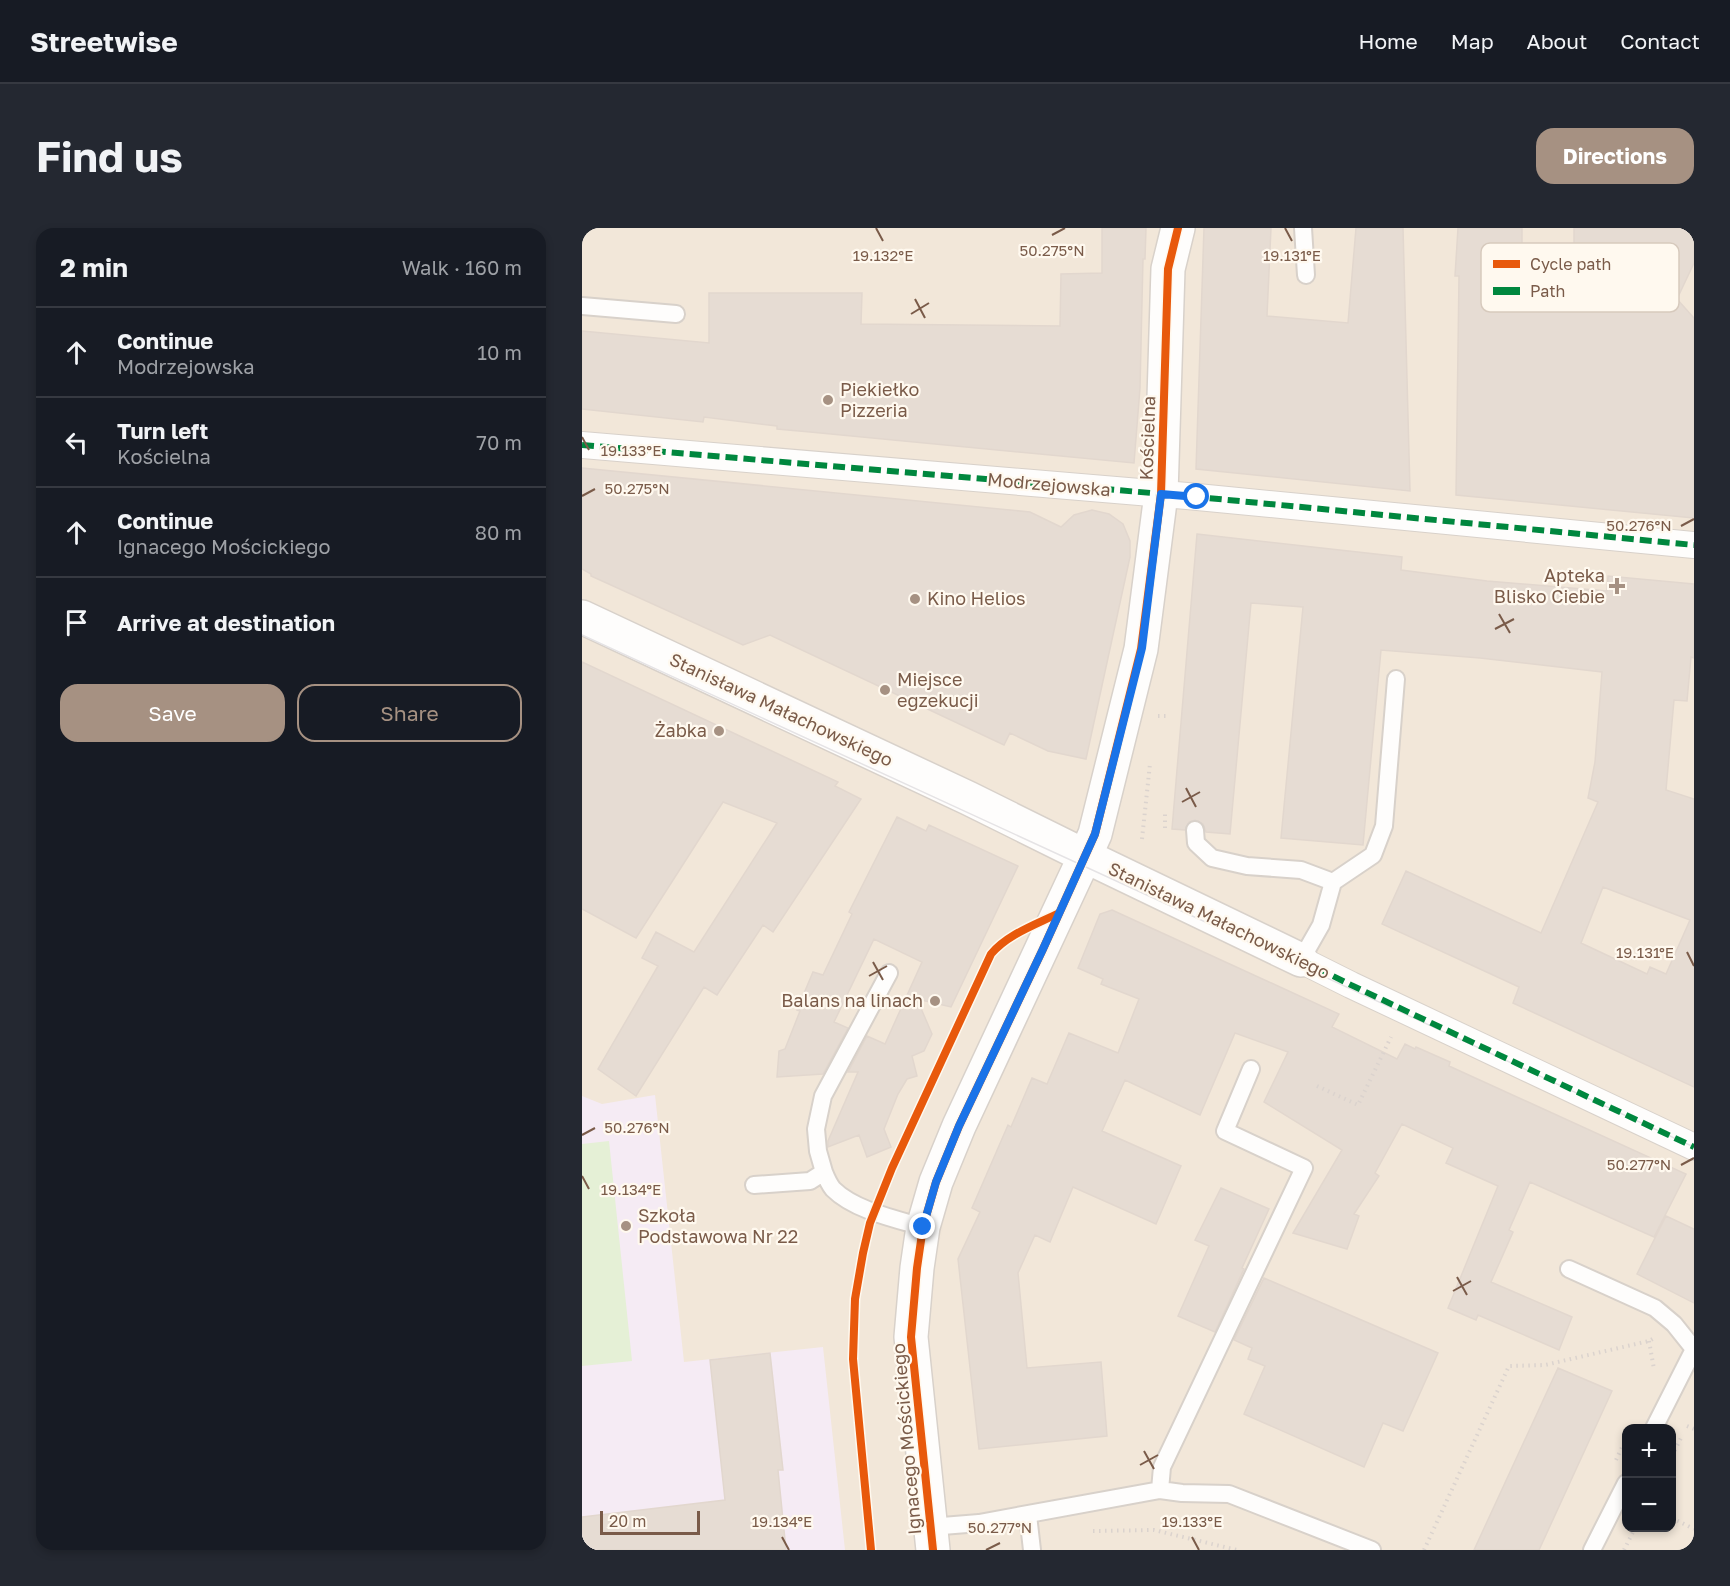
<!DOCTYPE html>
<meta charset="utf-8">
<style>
:root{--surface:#171b24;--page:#242831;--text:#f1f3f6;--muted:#9ea1a6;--line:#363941;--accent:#a69182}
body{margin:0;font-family:"Golos Text",sans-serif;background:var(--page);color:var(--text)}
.controls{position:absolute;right:18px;bottom:18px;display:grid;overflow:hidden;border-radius:12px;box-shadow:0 3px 9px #0003}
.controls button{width:54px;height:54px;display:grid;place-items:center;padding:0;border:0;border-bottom:2px solid var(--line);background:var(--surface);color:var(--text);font:30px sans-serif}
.scale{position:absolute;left:18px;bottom:15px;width:100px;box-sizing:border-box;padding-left:6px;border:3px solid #7a5b49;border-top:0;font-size:16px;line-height:21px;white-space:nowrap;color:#7a5b49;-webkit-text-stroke:4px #fff9ef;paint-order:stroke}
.stop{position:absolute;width:18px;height:18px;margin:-14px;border:4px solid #1a73e8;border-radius:50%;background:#fff}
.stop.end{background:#1a73e8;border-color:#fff;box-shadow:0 2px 6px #0008}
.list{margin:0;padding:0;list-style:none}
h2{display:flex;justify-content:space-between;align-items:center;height:78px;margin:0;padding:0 24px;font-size:26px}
h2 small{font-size:20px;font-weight:400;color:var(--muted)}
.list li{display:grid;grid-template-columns:39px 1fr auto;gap:18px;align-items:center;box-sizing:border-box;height:90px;padding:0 24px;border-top:2px solid var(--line)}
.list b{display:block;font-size:22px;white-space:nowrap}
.list p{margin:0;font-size:20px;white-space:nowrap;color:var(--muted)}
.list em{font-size:20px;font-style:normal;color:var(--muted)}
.actions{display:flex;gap:12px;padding:18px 24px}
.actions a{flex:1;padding:14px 0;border:2px solid var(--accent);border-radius:18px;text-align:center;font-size:21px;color:var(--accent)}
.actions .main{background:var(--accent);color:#fff}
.icon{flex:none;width:33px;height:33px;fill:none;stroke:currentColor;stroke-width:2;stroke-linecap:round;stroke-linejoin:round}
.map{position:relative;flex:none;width:1112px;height:1322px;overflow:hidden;border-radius:18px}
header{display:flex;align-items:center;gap:36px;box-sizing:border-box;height:84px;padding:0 30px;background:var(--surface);border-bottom:2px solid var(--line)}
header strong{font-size:28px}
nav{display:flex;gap:33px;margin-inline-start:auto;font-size:21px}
.intro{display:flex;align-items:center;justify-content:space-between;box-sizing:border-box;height:144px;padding:0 36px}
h1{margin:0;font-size:42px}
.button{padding:15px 27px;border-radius:18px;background:var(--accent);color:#fff;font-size:21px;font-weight:700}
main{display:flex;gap:36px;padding:0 36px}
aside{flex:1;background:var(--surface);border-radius:18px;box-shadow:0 3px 9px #0003}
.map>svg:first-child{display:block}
</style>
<header>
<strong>Streetwise</strong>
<nav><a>Home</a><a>Map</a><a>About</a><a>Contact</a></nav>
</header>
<div class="intro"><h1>Find us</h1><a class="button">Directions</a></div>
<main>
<aside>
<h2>2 min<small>Walk · 160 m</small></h2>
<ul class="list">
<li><svg class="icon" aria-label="ahead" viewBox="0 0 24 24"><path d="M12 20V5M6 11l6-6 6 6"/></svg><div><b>Continue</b><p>Modrzejowska</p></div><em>10 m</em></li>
<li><svg class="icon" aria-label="left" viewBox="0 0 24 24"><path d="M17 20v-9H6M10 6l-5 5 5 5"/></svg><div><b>Turn left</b><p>Kościelna</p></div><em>70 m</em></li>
<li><svg class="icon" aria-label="ahead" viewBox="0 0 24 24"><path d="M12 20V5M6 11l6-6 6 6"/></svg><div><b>Continue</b><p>Ignacego Mościckiego</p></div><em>80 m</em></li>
<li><svg class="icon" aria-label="arrive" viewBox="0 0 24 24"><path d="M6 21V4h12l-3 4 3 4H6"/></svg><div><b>Arrive at destination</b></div></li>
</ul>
<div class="actions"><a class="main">Save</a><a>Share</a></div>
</aside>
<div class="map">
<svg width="1112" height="1322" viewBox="0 0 1112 1322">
<rect width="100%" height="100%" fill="#f9f4ec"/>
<!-- residential -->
<path fill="#f2e7d9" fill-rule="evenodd" d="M0,0H1112V1322H0ZM1044,1200H1090V1300H1044Z"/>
<!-- education -->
<path fill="#f5ebf4" d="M73,867L102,1134L241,1119L263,1322H0V868L20,876Z"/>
<!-- green -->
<path fill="#e5f0d6" d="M27,913L50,1133L0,1138V916Z"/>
<!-- building -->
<path fill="#e6dcd3" stroke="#e2d7ce" stroke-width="1.5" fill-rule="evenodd" d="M520,0H564L563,31H561L558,160L552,235L228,204L195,201V198L122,189L121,194L0,181V103L127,115V65H280L279,96L478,98L479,46L520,45Z
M622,0H689L685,88L766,95L774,0H821L828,263L614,241Z
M876,0H940V21L992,20V0H1112V35L1095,71L1112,90V290L874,267L877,48H873Z
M0,240L448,284L479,299L492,287L510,282L527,286L541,296L548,313V329L504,531L466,523L428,505L422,517L188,407L161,417L9,348V346L0,341Z
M615,306L820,329L819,342L905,353L1025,363L1026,348L1112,356V430L1109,429L1105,473L1092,472L1084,562L1112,571V859L931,775L937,759L800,696L824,643L959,705L1016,574L1006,570L1013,534L1020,444L898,430L799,422L781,617L699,610L721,379L669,375L648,606L624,604L621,596L613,592L607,594L603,602L590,601ZM1021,659L1108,692L1084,746L1068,739L1065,746L999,715Z
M0,434L256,554L253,558L279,571L191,704L181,697L135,767L122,759L54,868L16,841L76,738L60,730L74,704L112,724L195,595L141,574L54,710L0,681Z
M315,589L344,603L347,597L436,638L369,779L335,771L350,806L342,823L330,828L335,848L325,851L316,866L302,901L309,919L285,929L277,907L246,919V913L276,844H266L285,808L303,816L340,734L292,711L252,794L266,800L241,846L195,849L197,823L203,821L218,783L215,782L231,744L241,747L270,686L267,684Z
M530,682L757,786L750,799L815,831L823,816L833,821L834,819L868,834L867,838L1104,946L1072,1009L948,954L927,1002L931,1004L909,1054L990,1089L977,1122L896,1087L894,1092L866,1080L916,958L864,935L871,920L820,896L793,945L797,948L772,986L777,988L765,1021L711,1005L760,922L682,874L706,824L653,805L618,887L543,852L520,903L599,938L574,996L491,959L468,1014L453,1007L436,1045L445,1140L519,1134L525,1208L397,1221L376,1031L398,984L390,980L426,897L429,899L450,850L465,856L487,805L536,825L557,771L519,756L521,751L496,740L518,686Z
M639,960L687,981L660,1040L662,1041L633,1104L596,1088L627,1018L613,1012Z
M1084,988L1112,1001V1075L1055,1046Z
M682,1050L856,1125L821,1203L801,1195L782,1239L662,1186L683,1138L666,1131L670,1120L652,1112Z
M188,1125L201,1242H196L204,1322H0V1289L143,1272L128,1132Z
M976,1140L1030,1163L957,1322H892Z"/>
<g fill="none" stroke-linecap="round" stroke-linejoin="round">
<!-- service casing -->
<g stroke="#d8d1ca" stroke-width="20">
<path id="service" d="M721,0L724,47
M0,78L94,86
M613,602L614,615L630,630L665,638L719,642L751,654L739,697L719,732
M751,654L791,627L802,598L814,451
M242,944L236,923L234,901L241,868L307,745
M172,957L228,953L242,944C244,949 247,956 251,961C272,982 313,991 341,999
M987,1041L1073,1080L1092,1096L1112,1121
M1072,1200L1112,1121
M578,1262L580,1239L722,940L643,903L669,841
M446,1287L450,1322
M348,1299L397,1295L578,1262L600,1265L647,1266L790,1322
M1010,1322L1044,1255"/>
</g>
<!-- pedestrian casing -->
<g stroke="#d8d1ca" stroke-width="28">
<path id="pedestrian" d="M0,217L605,268L1112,317
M719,732L769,757L1112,919"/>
</g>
<!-- minor casing -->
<g stroke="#d8d1ca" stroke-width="36">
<path id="minor" d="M596,0L586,41L579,266L559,421L513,606L503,628L719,732"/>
</g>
<!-- tertiary casing -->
<g stroke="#d8d1ca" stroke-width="36">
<path id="tertiary" d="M0,389L386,570L503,628L377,898L354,954L341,999L335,1040L329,1109L351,1322"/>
</g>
<!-- path -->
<path stroke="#dbd3ce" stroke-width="4" stroke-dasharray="1.5 4.5" stroke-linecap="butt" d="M576,488H587
M583,600V586
M560,611L568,536
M735,858L776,877L809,809
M1067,1113L1072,1141
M1105,1198L1112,1201
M1090,1228L1099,1210
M1034,1232L1044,1211
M1090,1290L1112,1301
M511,1303L572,1302L655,1322
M842,1322L927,1138L963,1137L1067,1113L1072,1110
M1042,1322L1053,1300"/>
<!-- service -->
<use href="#service" stroke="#fefdfc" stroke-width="16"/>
<!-- pedestrian -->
<use href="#pedestrian" stroke="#fefdfc" stroke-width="26"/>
<!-- minor -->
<use href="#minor" stroke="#fefdfc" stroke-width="33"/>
<!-- tertiary -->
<use href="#tertiary" stroke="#fefdfc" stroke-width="33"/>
<!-- tram -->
<path stroke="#e5e3e5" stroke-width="1.5" d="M0,407L1112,919"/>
<!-- quiet -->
<path stroke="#00873e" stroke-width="6" stroke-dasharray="12 6" stroke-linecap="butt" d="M0,217L605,268L1112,317
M719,732L769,757L1112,919"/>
<!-- cycleway casing -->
<g stroke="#fff9ef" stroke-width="11">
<path id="cycleway" d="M289,1322L271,1131L273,1071L281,1025L288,995L310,940L409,726C426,706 453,697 477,685
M351,1322L329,1109L335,1040L341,999L354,954L377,898L461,721L513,606L559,421L579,266L586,41L596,0"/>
</g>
<!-- cycleway -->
<use href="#cycleway" stroke="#e8590c" stroke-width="8"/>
</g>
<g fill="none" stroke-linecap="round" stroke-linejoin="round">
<!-- route -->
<path stroke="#1a73e8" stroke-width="8" d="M341,999L354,954L377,898L461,721L513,606L560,420L579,266L615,269"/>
</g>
<!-- ticks -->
<path fill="none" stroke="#7a5b49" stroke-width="2" d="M294,0L301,13M703,0L710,13M470,7L483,0M333,71L343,90M329,86L347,75M0,209L7,222M0,268L13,261M1099,298L1112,291M917,386L928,405M913,401L932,391M604,560L614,579M600,574L618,564M1105,724L1112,738M291,734L301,752M287,748L305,738M0,907L13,900M1099,937L1112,930M0,948L7,961M875,1049L885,1067M871,1063L889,1053M562,1223L572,1241M558,1237L576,1227M200,1309L207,1322M610,1309L617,1322M404,1322L418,1315"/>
<!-- markers -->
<g fill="#a69182" stroke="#fff9ef" stroke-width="2">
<circle cx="246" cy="172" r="6"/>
<path d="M1032 349h6v6h6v6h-6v6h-6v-6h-6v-6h6z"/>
<circle cx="333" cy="371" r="6"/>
<circle cx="303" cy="462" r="6"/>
<circle cx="137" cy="503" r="6"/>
<circle cx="353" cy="773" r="6"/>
<circle cx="44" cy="998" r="6"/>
</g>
<g text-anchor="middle" stroke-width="4.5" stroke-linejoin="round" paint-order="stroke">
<!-- poi labels -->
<g font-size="18" fill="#7a5b49" stroke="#fff9ef" text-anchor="start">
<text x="258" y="168">Piekiełko<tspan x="258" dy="21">Pizzeria</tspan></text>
<text x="1023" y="354" text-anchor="end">Apteka<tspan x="1023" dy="21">Blisko Ciebie</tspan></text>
<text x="345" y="377">Kino Helios</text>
<text x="315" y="458">Miejsce<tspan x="315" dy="21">egzekucji</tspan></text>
<text x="125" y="509" text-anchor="end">Żabka</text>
<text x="341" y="779" text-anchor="end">Balans na linach</text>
<text x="56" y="994">Szkoła<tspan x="56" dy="21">Podstawowa Nr 22</tspan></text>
</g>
<!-- street labels -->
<g font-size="18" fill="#7a5b49" stroke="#fff9ef">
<text transform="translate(566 210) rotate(-88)" y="6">Kościelna</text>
<text transform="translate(467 257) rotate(5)" y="6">Modrzejowska</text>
<text transform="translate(199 482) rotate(25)" y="6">Stanisława Małachowskiego</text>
<text transform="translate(637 693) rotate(26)" y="6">Stanisława Małachowskiego</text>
<text transform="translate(325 1211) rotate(-95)" y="6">Ignacego Mościckiego</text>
</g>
</g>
<!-- legend -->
<rect x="899" y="15" width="198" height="69" rx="9" fill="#fff9ef" stroke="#d7cabd" stroke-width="1.5"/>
<rect x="911" y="32" width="27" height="8" fill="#e8590c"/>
<rect x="911" y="59" width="27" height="8" fill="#00873e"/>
<g font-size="16" fill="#7a5b49">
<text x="948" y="42">Cycle path</text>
<text x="948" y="69">Path</text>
</g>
<g font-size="15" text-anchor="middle" fill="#7a5b49" stroke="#fff9ef" stroke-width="4.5" stroke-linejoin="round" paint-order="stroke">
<text x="470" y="28">50.275°N</text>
<text x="301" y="33">19.132°E</text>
<text x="710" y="33">19.131°E</text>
<text x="49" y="228">19.133°E</text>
<text x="55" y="266">50.275°N</text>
<text x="1057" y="303">50.276°N</text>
<text x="1063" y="730">19.131°E</text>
<text x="55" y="905">50.276°N</text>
<text x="1057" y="942">50.277°N</text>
<text x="49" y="967">19.134°E</text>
<text x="200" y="1299">19.134°E</text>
<text x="610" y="1299">19.133°E</text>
<text x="418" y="1305">50.277°N</text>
</g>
</svg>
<div class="controls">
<button>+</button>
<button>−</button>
</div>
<div class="scale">20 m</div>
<div class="stop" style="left:615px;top:269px"></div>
<div class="stop end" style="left:341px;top:999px"></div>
</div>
</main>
